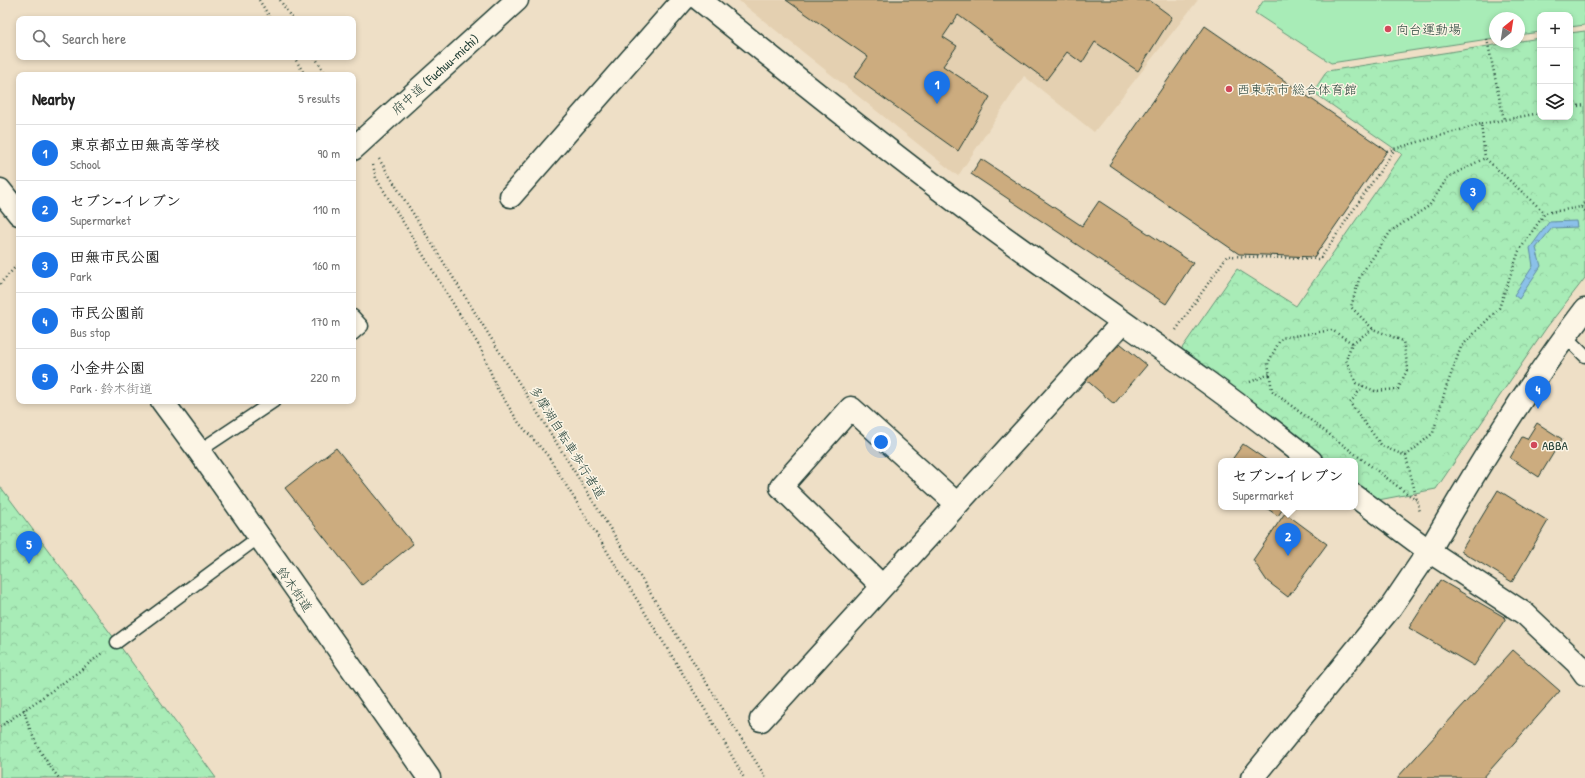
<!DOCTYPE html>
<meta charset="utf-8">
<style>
:root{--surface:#fff;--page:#f6f6f6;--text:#222;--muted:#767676;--line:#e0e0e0;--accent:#1a73e8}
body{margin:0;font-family:"Patrick Hand","Klee One",sans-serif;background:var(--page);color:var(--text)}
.controls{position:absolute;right:12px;top:12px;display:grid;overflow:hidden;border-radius:8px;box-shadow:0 2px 6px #0003}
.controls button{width:36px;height:36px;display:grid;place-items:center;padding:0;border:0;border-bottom:1px solid var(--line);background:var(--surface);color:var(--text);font:20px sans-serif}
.compass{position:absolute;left:1489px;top:12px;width:36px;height:36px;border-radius:50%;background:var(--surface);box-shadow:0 2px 6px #0003;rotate:30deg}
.you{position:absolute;left:881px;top:442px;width:14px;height:14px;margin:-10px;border:3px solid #fff;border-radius:50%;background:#1a73e8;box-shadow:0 0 0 6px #1a73e833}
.badge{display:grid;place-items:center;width:26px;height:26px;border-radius:50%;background:var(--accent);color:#fff;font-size:13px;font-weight:700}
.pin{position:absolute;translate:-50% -33px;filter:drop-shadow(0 1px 2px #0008)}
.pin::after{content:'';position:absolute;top:21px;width:14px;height:12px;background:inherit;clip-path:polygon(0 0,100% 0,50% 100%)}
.popup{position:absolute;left:1218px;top:458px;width:140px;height:52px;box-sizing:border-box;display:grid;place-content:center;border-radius:8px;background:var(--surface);filter:drop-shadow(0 1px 3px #0005);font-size:13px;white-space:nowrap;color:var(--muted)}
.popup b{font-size:15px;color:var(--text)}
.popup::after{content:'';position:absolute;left:50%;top:100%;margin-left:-8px;border:8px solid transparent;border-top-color:var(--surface)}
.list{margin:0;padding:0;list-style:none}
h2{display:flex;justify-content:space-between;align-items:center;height:52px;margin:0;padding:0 16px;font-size:17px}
h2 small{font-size:13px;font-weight:400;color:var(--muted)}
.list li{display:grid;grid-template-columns:26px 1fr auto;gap:12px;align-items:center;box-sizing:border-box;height:56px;padding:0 16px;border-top:1px solid var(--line)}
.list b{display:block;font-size:15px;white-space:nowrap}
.list p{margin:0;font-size:13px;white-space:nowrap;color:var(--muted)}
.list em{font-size:13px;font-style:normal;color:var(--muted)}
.icon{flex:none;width:22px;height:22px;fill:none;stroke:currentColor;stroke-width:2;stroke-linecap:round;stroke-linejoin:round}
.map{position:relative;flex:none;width:1585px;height:778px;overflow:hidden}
.search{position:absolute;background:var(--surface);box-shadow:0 2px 6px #0003;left:16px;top:16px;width:340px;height:44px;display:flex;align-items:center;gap:10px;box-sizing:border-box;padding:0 14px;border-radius:8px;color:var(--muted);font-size:15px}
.panel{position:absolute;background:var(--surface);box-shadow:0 2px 6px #0003;left:16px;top:72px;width:340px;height:332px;border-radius:8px}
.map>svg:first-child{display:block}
</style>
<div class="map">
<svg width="1585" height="778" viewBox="0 0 1585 778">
<defs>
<pattern id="forest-crowns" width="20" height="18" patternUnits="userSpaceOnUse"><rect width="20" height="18" fill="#a8ecb7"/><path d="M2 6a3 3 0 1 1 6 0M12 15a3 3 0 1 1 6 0" fill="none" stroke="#90cb9e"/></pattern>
<pattern id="water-ripples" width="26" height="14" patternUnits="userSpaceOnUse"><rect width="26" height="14" fill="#8bc1e9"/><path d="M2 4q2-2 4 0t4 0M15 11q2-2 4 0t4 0" fill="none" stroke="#719ebe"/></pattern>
</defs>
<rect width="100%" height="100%" fill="#eedfc6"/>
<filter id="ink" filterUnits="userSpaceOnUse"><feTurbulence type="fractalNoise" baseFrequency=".025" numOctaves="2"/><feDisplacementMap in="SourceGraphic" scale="8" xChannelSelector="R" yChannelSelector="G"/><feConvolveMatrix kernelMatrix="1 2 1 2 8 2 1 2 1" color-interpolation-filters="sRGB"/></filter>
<g filter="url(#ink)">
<!-- built -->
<path fill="#e4d0b1" d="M738,0H1198L1094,132L1024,76L958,176Z"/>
<!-- forest -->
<path fill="url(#forest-crowns)" stroke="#649476" d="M1585,31V278L1547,327L1436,489L1373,501L1355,486V461H1324L1264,412L1180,351L1237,269L1296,306L1402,154L1313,92L1327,71L1540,38V117H1570V33Z
M0,486L117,642L216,778H0Z"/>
<!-- garden -->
<path fill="#a8ecb7" stroke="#649476" d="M1264,0H1585V25L1570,27V15H1540V32L1519,35V18H1495V38L1331,63L1255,13Z"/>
<!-- water -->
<path fill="url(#water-ripples)" stroke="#608ca1" d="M1576,221L1577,227L1552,228L1536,248L1541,266L1519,299L1514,295L1533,266L1530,248L1549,222Z"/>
<!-- building -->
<path fill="#ccac7f" stroke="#1f3d34" d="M786,0H1149L1172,17L1138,71L1095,42L1082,63L1067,52L1046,80L958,15L943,37L957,46L943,66L990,97L958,151L854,77L868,57Z
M1205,26L1387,151L1314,257L1239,254L1109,165Z
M981,159L1082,226L1099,201L1193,263L1166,304L971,174Z
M1116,340L1147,365L1114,404L1084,378Z
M1537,423L1562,439L1539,477L1510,458L1522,437L1527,439Z
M1243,444L1268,461H1231Z
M336,448L413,544L362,585L285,488Z
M1498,490L1548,521L1512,582L1461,551Z
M1265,507H1284L1278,516Z
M1285,513L1327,544L1288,597L1267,581L1253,560Z
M1440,580L1506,618L1474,666L1409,628Z
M1513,650L1560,691L1483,778H1397Z"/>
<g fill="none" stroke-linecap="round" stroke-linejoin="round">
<!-- lane casing -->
<g stroke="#1f3d34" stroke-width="15">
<path id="lane" d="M353,316L362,326L353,334
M1565,336L1585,356
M199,451L274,401
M117,642L259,537"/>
</g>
<!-- street casing -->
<g stroke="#1f3d34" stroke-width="25">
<path id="street" d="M700,0C792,74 884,148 979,219C1089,300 1204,375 1311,461
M511,196L683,0
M1355,496L1429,551L1525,614L1577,663L1585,674
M882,586L781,487L851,408L957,504
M761,720L1123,322
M1252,778L1391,607L1429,551"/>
</g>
<!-- secondary casing -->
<g stroke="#1f3d34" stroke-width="25">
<path id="secondary" d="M353,149L517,0
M0,190L19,214
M162,401L199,451L429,778
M1429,551C1477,468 1527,386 1585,310"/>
</g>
<!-- path -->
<path stroke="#1f3d34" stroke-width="2.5" stroke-dasharray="1 3" stroke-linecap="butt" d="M259,0L271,19
M280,0L292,19
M1487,39L1504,120
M294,57L305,75
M315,57L326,75
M1570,107L1585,105
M1481,124L1540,113
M1387,151L1481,124L1485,158
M379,159L766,778
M373,165L376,178L481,349L497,388L519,423L548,456L717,729L744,778
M1581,207L1585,202
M0,284L19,263
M1373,329L1352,343L1346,360L1356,383L1375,391L1398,389L1408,368L1403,341L1373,329L1351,307L1360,276L1391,231L1429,206L1448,177L1485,158L1545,213
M1176,330L1227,256L1320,259L1395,149
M1352,343L1332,330L1281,338L1268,363L1272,391L1417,501
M1250,382L1270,374
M1363,386L1350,403L1382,446L1406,456L1420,512
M1406,456L1433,433L1445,391L1461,347L1499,308L1519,251L1545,213L1581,207L1585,211
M24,709C29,733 43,759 59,778
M0,727L77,673L102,653"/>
<!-- lane -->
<use href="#lane" stroke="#fcf5e5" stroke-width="12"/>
<!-- street -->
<use href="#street" stroke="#fcf5e5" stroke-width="22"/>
<!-- secondary -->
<use href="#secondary" stroke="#fcf5e5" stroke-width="22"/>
</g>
</g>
<!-- markers -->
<g fill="#d1495b" stroke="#fcf5e5" stroke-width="1.5">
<circle cx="1388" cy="29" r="4"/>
<circle cx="1229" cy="89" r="4"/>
<circle cx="1534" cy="445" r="4"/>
</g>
<g text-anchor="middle" stroke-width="3" stroke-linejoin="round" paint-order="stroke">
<!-- poi labels -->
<g font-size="13" fill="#1f3d34" stroke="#fcf5e5" text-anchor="start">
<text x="1396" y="34">向台運動場</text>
<text x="1237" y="94">西東京市 総合体育館</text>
<text x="1542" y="450">ABBA</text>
</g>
<!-- street labels -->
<g font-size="13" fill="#1f3d34" stroke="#fcf5e5">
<text transform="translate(435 74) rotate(-42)" y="5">府中道 (Fuchuu-michi)</text>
<text transform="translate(568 442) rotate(58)" y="5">多摩湖自転車歩行者道</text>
<text transform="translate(295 589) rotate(55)" y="5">鈴木街道</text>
</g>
</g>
</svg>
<div class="controls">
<button>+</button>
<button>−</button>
<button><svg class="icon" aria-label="layers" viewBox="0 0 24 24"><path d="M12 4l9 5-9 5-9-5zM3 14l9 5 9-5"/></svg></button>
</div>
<svg class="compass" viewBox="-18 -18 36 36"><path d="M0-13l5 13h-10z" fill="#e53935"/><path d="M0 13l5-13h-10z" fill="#767676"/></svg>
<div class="you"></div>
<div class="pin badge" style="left:937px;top:104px">1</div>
<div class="pin badge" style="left:1288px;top:556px">2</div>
<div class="popup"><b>セブン-イレブン</b>Supermarket</div>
<div class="pin badge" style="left:1473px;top:211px">3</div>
<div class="pin badge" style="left:1538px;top:409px">4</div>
<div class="pin badge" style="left:29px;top:564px">5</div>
<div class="search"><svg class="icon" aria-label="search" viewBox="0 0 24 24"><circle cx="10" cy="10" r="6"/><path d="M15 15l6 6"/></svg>Search here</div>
<section class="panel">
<h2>Nearby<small>5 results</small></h2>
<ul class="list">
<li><span class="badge">1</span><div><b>東京都立田無高等学校</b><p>School</p></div><em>90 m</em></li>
<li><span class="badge">2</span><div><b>セブン-イレブン</b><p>Supermarket</p></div><em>110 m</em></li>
<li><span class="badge">3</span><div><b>田無市民公園</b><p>Park</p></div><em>160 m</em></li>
<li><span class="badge">4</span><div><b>市民公園前</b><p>Bus stop</p></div><em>170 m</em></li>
<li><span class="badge">5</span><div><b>小金井公園</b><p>Park · 鈴木街道</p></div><em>220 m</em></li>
</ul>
</section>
</div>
